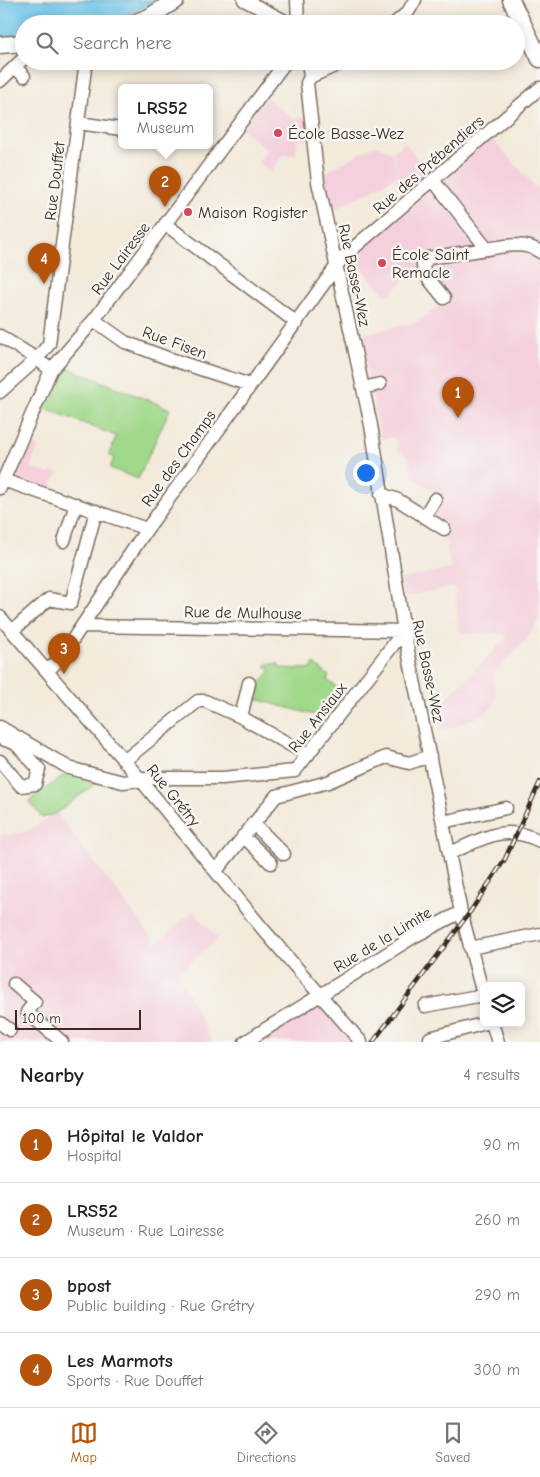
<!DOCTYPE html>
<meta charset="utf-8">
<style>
:root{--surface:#fff;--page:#f2f2f2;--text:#222;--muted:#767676;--line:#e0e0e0;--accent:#b45309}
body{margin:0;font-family:"Comic Neue",sans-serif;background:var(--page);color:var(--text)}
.controls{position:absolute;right:15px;bottom:15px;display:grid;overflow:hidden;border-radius:8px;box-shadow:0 2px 12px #0003}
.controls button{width:45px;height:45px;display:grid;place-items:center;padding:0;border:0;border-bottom:1px solid var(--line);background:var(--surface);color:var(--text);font:25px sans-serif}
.scale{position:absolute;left:15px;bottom:12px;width:126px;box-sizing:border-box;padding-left:5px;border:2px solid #3b2a1e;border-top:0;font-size:14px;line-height:18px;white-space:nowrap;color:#3b2a1e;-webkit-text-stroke:4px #f6f6f2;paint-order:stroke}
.you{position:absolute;left:365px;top:472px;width:18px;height:18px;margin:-12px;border:4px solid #fff;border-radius:50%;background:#1a73e8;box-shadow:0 0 0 8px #1a73e833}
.badge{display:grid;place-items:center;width:32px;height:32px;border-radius:50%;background:var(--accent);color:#fff;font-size:16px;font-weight:700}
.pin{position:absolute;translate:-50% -41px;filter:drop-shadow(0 1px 2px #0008)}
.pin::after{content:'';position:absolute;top:26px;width:18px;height:15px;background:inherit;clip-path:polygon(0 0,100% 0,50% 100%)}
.popup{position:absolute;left:118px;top:84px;width:95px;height:65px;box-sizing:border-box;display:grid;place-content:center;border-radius:8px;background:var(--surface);filter:drop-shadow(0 1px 4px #0005);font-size:16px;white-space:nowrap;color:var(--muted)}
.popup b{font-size:19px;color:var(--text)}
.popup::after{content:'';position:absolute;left:50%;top:100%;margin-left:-10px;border:10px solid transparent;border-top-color:var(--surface)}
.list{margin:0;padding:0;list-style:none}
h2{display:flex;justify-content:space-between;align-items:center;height:65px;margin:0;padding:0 20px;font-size:21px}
h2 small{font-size:16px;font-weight:400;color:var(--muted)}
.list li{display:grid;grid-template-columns:32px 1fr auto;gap:15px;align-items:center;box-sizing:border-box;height:75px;padding:0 20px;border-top:1px solid var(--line)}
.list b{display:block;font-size:19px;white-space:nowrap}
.list p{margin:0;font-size:16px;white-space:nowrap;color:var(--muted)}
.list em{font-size:16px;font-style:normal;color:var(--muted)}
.icon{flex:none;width:28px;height:28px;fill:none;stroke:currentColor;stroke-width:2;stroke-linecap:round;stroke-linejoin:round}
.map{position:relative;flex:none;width:540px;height:1042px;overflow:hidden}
.search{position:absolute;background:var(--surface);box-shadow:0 2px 12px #0003;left:15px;right:15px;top:15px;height:55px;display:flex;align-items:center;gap:12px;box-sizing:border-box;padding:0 18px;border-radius:28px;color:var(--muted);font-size:19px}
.sheet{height:365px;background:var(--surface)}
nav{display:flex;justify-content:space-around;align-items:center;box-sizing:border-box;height:70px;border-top:1px solid var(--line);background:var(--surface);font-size:14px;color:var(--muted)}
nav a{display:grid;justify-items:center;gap:2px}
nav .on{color:var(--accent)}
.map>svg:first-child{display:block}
</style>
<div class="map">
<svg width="540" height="1042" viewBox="0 0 540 1042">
<rect width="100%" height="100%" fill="#f6f6f2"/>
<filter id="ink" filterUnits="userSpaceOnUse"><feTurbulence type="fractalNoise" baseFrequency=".02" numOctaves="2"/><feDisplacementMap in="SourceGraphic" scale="10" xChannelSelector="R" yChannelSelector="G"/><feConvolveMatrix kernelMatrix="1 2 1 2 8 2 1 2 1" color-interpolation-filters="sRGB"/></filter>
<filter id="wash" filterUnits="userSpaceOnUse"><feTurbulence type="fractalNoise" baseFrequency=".0096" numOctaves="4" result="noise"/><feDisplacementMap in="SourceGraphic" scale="20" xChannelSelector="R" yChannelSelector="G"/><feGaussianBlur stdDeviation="1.12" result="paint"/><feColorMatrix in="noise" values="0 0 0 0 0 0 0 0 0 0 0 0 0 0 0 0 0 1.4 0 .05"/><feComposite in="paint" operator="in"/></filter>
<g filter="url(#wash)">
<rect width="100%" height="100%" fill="#f3eada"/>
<!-- built -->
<path fill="#f4cfdc" d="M266,97L293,118L309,117V140H297L296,154L283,155L270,173L258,162L267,150L242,129Z
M491,138L540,192V618L527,639L493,674L496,697L493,706L485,714L441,732L435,712L436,709L507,637L504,634L460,633L454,587L404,597L400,579L451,569L443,532L425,520L441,497L412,477L409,457L398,451L395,438L381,439L360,335L417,322L443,303L414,271L390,294L385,295L352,257Z
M405,143L430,173L404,194L397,182V173V176L369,192L331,211L324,173L375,145L391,152L398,171L393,152Z
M25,441L38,447L31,465L32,468L50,474L51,471L58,473L49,489L11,476Z
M57,813L156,943L193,911L218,939L178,973L212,1042H0V836L28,831Z
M321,999L357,1042H250Z"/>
<!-- green -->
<path fill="#a0d88a" stroke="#6e8154" d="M63,366L170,409L138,479L110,468L114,458L109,455L116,436L45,408L42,416L36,414L51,382Z
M267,664H279V668L311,669L314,664L329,676L327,680L338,688L336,691L345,698L329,719L249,697L254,683L258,686L271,670L265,666Z
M70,771L100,780L57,813L42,818L29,801Z"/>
<!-- water -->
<path fill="#6dc4ea" stroke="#547784" d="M0,0H158L123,17L101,24H24V36L0,39Z"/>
</g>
<g filter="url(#ink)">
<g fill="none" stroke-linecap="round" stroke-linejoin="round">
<!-- minor casing -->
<g stroke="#7b6d60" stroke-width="15">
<path id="minor" d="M244,0L291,24
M297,0L298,24
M394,24L408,12L415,0
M308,61L310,77L307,83L318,182L371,425L404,631L461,912L484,998
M15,67L24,76
M310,77L346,61
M0,81L24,58
M78,123L121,129
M433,180L487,249L428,258L423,265L424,273L444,298
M165,224L297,323
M487,249C504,246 525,241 540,252
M94,320L125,342L170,359L250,385
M0,336L37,359L51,370
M363,388L380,384
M0,392L37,359L49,344L86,61
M3,480L147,529
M0,488L51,370L94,320L284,64L289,61
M381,494L398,500L444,529
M424,517L435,499
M64,541L76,504
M0,617L140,779L262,928L361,1042
M82,626L404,631
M12,631L49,599L71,603L96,511
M47,671L59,660L147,529L343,257L540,88
M241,717L308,755
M0,727L69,768L123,782L154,778H222L295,771L404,631
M0,738L16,744L39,769L35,784L21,786L0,761
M124,761L198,701H205L241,717L249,683
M443,822L506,808
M253,823L284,854
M243,836L271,863
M450,853C483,839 503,823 540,841
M216,871L276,796L328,782L386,757L409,763L430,756
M470,948L540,934
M14,984L35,1002L27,1012L62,1042
M425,1006L483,995
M0,1023L10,1030
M492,1023L498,1042
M430,1038L486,1023
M245,1042L415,936L461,912"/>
</g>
<!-- major casing -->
<g stroke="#7b6d60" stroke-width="19">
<path id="major" d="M511,0L540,59
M131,24L149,17L176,0
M0,45L24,43"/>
</g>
<!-- minor -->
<use href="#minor" stroke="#fff" stroke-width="12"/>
<!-- major -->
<use href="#major" stroke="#fff" stroke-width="16"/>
<!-- rail casing -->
<g stroke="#3b2a1e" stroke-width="4.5">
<path id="rail" d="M373,1042L470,912L505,859L540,782"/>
</g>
<!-- rail -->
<use href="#rail" stroke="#f6f6f2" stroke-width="2.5" stroke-dasharray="8" stroke-linecap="butt"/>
</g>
</g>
<!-- markers -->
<g fill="#d1495b" stroke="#f6f6f2" stroke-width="2">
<circle cx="278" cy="133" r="5"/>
<circle cx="188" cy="212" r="5"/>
<circle cx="382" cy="263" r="5"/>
</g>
<g text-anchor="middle" stroke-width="5" stroke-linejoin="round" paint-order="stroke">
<!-- poi labels -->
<g font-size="16" fill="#3b2a1e" stroke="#f6f6f2" text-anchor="start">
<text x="288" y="139">École Basse-Wez</text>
<text x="198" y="218">Maison Rogister</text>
<text x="392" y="260">École Saint<tspan x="392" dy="18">Remacle</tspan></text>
</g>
<!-- street labels -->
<g font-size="16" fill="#3b2a1e" stroke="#f6f6f2">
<text transform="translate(428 164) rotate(-41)" y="6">Rue des Prébendiers</text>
<text transform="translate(54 181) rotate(-83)" y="6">Rue Douffet</text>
<text transform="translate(120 258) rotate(-53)" y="6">Rue Lairesse</text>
<text transform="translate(355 275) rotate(78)" y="6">Rue Basse-Wez</text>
<text transform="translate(175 342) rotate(20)" y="6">Rue Fisen</text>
<text transform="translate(178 458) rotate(-54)" y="6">Rue des Champs</text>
<text transform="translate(243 612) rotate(1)" y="6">Rue de Mulhouse</text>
<text transform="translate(429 671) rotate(78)" y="6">Rue Basse-Wez</text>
<text transform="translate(317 717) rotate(-52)" y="6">Rue Ansiaux</text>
<text transform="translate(174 795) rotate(51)" y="6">Rue Grétry</text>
<text transform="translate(382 939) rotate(-31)" y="6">Rue de la Limite</text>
</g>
</g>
</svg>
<div class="controls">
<button><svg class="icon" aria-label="layers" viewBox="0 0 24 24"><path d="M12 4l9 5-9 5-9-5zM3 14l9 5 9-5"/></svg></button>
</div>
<div class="scale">100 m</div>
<div class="you"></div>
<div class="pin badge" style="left:458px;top:418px">1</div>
<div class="pin badge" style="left:165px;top:207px">2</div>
<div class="popup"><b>LRS52</b>Museum</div>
<div class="pin badge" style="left:64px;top:674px">3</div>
<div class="pin badge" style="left:44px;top:284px">4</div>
<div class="search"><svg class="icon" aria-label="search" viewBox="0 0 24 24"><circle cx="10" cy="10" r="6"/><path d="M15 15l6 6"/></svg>Search here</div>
</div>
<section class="sheet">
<h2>Nearby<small>4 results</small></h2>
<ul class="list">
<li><span class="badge">1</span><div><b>Hôpital le Valdor</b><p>Hospital</p></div><em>90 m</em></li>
<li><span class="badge">2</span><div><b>LRS52</b><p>Museum · Rue Lairesse</p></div><em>260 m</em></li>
<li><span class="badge">3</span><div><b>bpost</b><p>Public building · Rue Grétry</p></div><em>290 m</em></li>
<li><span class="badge">4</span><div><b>Les Marmots</b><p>Sports · Rue Douffet</p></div><em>300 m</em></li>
</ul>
</section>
<nav>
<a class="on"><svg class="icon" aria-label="map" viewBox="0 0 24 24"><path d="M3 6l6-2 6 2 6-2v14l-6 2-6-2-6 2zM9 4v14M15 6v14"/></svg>Map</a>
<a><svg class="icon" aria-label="directions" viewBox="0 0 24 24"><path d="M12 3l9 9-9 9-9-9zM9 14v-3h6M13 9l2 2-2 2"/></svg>Directions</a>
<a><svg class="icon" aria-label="saved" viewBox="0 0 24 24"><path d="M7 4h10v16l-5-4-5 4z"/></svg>Saved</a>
</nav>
